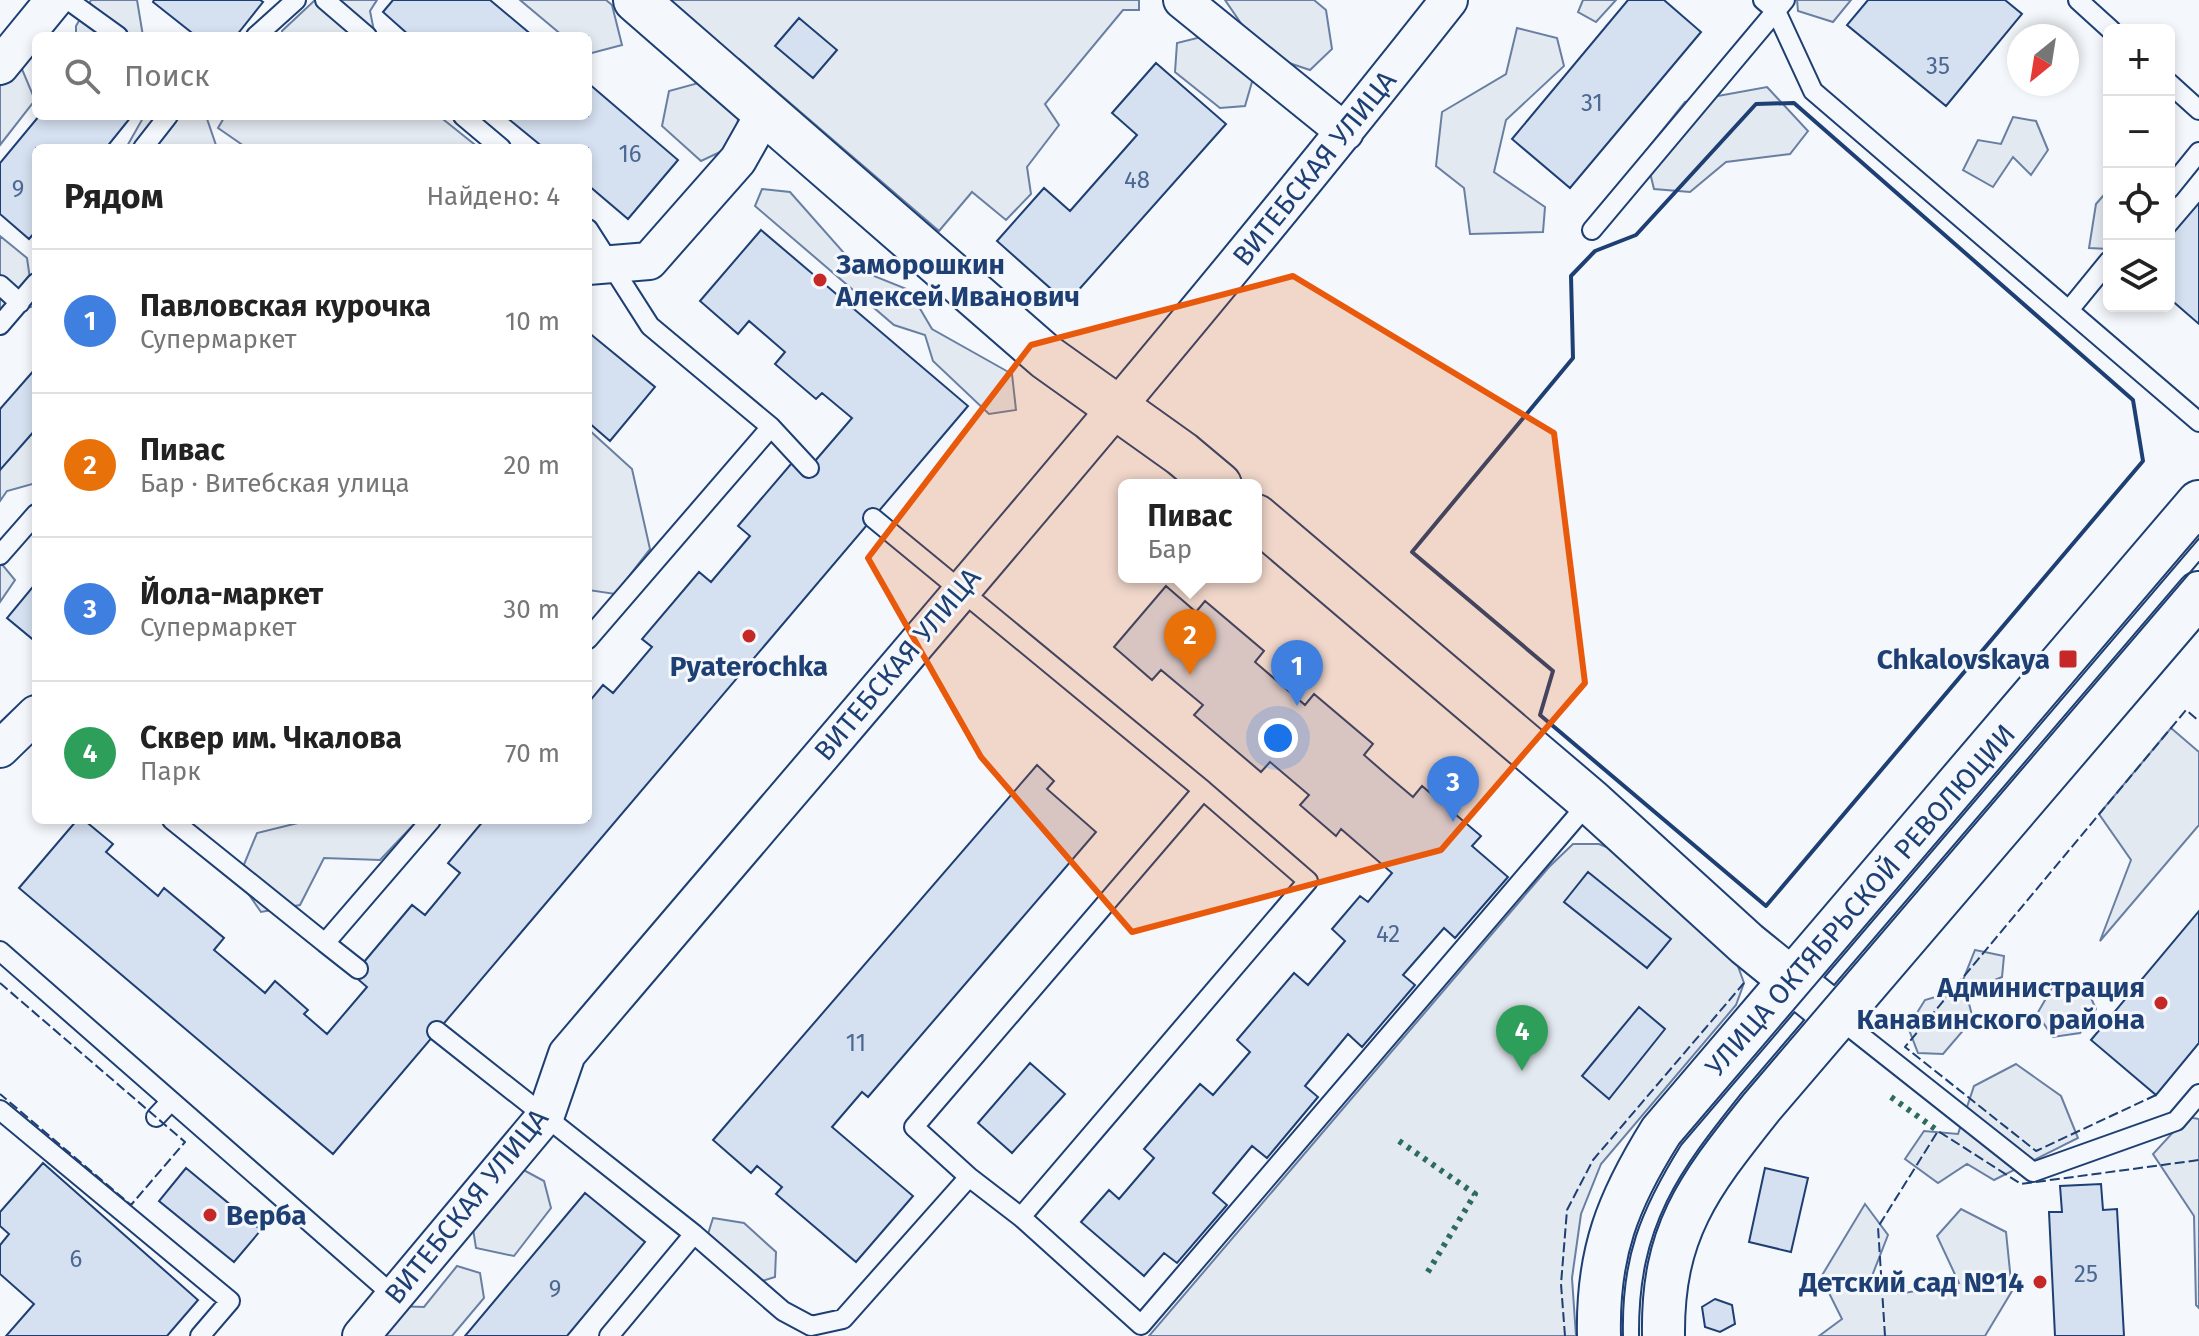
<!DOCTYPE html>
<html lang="ru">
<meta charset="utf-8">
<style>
:root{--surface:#fff;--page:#f2f2f2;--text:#222;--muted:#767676;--line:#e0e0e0;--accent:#c62828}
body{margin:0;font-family:"Fira Sans",sans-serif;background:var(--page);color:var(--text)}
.controls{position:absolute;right:24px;top:24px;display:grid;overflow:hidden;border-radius:12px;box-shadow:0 4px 12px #0003}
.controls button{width:72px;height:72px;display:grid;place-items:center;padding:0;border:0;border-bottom:2px solid var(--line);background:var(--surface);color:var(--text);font:40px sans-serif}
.compass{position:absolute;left:2007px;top:24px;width:72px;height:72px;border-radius:50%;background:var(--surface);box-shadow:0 4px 12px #0003;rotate:210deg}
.you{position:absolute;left:1278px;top:738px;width:28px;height:28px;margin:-20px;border:6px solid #fff;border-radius:50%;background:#1a73e8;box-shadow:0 0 0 12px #1a73e833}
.badge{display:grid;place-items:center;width:52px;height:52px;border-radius:50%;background:var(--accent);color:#fff;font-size:26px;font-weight:700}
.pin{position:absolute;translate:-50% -66px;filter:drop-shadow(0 2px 4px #0008)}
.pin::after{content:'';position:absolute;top:42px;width:28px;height:24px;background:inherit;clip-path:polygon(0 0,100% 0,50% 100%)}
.popup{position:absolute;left:1118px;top:479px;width:144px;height:104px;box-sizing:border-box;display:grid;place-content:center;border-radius:12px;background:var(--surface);filter:drop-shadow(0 2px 6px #0005);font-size:26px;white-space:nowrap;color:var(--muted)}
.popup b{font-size:30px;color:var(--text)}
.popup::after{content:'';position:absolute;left:50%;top:100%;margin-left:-16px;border:16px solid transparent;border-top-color:var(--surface)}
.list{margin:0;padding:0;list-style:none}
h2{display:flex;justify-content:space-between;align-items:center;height:104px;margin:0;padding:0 32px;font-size:34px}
h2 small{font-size:26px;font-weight:400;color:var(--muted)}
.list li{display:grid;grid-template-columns:52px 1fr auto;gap:24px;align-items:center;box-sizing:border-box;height:144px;padding:0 32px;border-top:2px solid var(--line)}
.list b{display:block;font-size:30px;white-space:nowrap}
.list p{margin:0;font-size:26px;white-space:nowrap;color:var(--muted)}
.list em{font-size:26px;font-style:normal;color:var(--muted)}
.icon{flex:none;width:44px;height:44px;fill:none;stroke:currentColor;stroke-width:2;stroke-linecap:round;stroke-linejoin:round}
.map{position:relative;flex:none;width:2199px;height:1336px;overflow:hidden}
.search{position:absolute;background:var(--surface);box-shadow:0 4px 12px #0003;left:32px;top:32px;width:560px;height:88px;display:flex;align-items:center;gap:20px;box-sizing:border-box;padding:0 28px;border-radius:12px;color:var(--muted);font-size:30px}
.panel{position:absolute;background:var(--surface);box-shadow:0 4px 12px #0003;left:32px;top:144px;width:560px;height:680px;border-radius:12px}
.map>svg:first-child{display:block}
</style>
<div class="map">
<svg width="2199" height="1336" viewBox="0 0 2199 1336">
<rect width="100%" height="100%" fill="#f4f7fb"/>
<!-- green -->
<path fill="#e3e9f0" stroke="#687fa3" stroke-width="2" d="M91,0H137L143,36H76V26Z
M315,0H377L370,11L375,36H282V31Z
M520,0H606L612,5L622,45L588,54V36H563Z
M661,0H1139V10H1123L1045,104L1059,125L1027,167L1031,194L1006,220L972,192L939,231L739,59L714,73Z
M1225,0H1314L1326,10L1332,49L1310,70L1262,54Z
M1583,0H1616L1596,22L1578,12Z
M1797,0H1851L1833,22L1798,11Z
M1517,28L1557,38L1564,66L1506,120L1494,172L1545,207L1543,232L1470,234L1464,188L1436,166L1442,112L1506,74Z
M1209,35L1254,75L1245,106L1220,108L1175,72L1177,43Z
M0,55L19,62L35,100L0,145Z
M702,82L739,111L735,145L701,161L662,126L669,91Z
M1767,87L1808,131L1790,154L1726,162L1690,192L1654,189L1645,152L1685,102Z
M141,116H206L217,148H126L143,118Z
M225,116H439L479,148H247L218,128Z
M2013,117L2036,121L2048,150L2031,175L2013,157L1993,187L1963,170L1978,140L2001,144Z
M762,189L790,192L859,270L909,290L932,329L1012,374L1016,410L989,414L933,361L925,335L894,325L755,206Z
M2109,189V249L2089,248L2096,204Z
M0,236L27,258L34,306L0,316Z
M36,399V483L7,491L0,501V435Z
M588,429L632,469L650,549L615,594L588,590Z
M0,562L15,580L0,602Z
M2171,728L2199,752V825L2100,941L2131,860L2099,814Z
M310,820H418L380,860L324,858L300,905L261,912L238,879L257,833Z
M1573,844H1599L1624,854L1735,958L1744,983L1736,1005L1601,1164L1581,1214L1572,1278L1576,1336H1149L1549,867Z
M1975,950L2004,956L2002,977L1966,992L1973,1019L1943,1054L1918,1053L1908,1027L1925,1000L1959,990Z
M2056,981L2085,985L2096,1009L2080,1033L2053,1037L2037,1014Z
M2016,1064L2061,1096L2078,1138L1994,1180L1967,1164L1938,1183L1905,1159L1924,1131L1958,1134L1974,1086Z
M2187,1117L2199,1119V1308L2196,1305L2194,1216L2153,1154Z
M518,1167L544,1181L551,1208L514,1256L476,1248L471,1216Z
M1865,1204L1888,1235L1872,1276L1899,1294L1959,1283L1937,1236L1961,1209L2006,1232L2012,1291L1985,1336H1819L1842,1319L1821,1277Z
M713,1218L744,1223L776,1252L775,1277L743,1287L702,1253Z
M457,1266L480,1273L484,1298L452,1336H368L393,1306L424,1307Z"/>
<!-- building -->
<path fill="#d5e0f0" stroke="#1d3f73" stroke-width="2" d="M154,0H260L263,2L236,36H196L153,2Z
M393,0H490L533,36H410L383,12Z
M1628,0H1664L1701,32L1570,188L1512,139Z
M1868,0H2005L2022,14L1946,106L1847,25Z
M799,18L837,50L813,78L775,46Z
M1156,63L1226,124L1067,303L997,241L1044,188L1070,211L1137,135L1112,113Z
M588,83L678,160L628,219L588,185V148H544L505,116H588Z
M39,116L131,117L106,148H36V231L29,239L0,214V163Z
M2199,203V324L2169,298V238Z
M761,230L968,406L333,1154L19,888L77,820H84L113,844L106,852L158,896L164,888L224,938L214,950L265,993L275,981L308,1010L304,1014L327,1034L367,987L353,975L412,905L425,915L460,873L448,863L484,820H588V703L603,685L613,693L652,647L642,639L699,572L711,582L750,536L738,526L797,457L809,468L852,418L822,393L816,399L775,364L785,352L749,321L738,334L700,301Z
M588,332L655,387L610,441L588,422Z
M36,368V429L0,470V409Z
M36,583V642L7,618Z
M1166,586L1196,612L1205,601L1264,651L1255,662L1305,705L1314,694L1373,744L1364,755L1387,775L1413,797L1422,786L1481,836L1472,846L1508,877L1455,938L1444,928L1403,975L1415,985L1362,1047L1348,1034L1305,1086L1318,1097L1267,1158L1252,1146L1213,1193L1227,1205L1177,1263L1164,1253L1144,1276L1081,1222L1109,1190L1119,1199L1154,1158L1144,1149L1200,1084L1213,1095L1250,1052L1237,1040L1294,973L1308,985L1345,941L1332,929L1360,896L1368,902L1392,873L1341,829L1336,836L1300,805L1309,795L1270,762L1261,772L1194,715L1203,705L1161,670L1152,680L1114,647Z
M1037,765L1054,781L1047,789L1096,832L868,1097L862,1092L832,1127L913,1196L856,1262L776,1194L782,1187L757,1166L751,1173L713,1140Z
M1588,872L1671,939L1647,968L1564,902Z
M2199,911V1043L2156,1095L2091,1040Z
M1639,1007L1665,1029L1609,1099L1582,1076Z
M1030,1063L1065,1094L1012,1153L978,1123Z
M43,1163L198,1300L167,1336H6L34,1304L0,1274V1245L9,1234L0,1226V1212Z
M186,1168L261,1230L234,1262L159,1201Z
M1765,1168L1808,1178L1791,1252L1749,1242Z
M2101,1184L2103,1210L2117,1209L2124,1336H2055L2049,1212H2062L2060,1186Z
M585,1193L645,1242L567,1336H465Z
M1715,1299L1732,1305L1735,1324L1720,1332L1705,1327L1702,1307Z"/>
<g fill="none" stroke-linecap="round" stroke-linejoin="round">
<!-- service casing -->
<g stroke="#1d3f73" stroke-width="22">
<path id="service" d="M68,0L118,36
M325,0L367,36
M1763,0L1776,11L1813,91L2199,422
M2078,0L2111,30
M256,36L296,0
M2169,83L2199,110
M463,116L501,148
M143,148L168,116
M2169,189L2199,152
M588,229L650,326L771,427L588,639
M1592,230L1785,0
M0,285L20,303
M2069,310L2109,261
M0,325L36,283
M771,427L809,468
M873,518L1203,790L1308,881L1021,1217
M0,555L36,514
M1203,790L914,1127L969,1177L1021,1217L1141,1325L1590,801
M172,820L325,943L431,820
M325,943L358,969
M0,951L394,1296
M1837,1017L2033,1172L2176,1121L2199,1094
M437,1031L694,1234L783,1311L811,1326L843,1319L969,1177
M0,1110L230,1301L200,1336
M156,1117L171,1101
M609,1336L694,1234"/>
</g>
<!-- minor casing -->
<g stroke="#1d3f73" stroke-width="40">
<path id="minor" d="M1182,0L1345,132
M0,66L54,0
M588,266L649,261L738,160L765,112
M0,749L36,714
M361,1336L546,1115L567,1054C863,705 1165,360 1449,0"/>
</g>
<!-- tertiary casing -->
<g stroke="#1d3f73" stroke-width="48">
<path id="tertiary" d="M636,0L1046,357L1182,454L1219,485
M1256,517L1590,801L1747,944L1837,1017"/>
</g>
<!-- secondary casing -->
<g stroke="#1d3f73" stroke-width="48">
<path id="secondary" d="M1600,1336C1598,1253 1619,1201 1662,1132L2199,503
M1662,1336C1661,1232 1698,1185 1760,1107L2199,594"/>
</g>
<!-- service -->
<use href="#service" stroke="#f4f7fb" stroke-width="18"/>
<!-- minor -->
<use href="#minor" stroke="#f4f7fb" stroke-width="36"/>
<!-- tertiary -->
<use href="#tertiary" stroke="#f4f7fb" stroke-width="44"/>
<!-- secondary -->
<use href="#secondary" stroke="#f4f7fb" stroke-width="44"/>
<!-- tram -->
<path stroke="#1d3f73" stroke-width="2" d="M1621,1336C1619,1258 1638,1209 1679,1144L2199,535
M1642,1336C1640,1226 1678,1176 1744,1094L2199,562"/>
<!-- hedge -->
<path stroke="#2c6c60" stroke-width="6" stroke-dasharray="4 6" stroke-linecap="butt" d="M1891,1097L1938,1131
M1399,1141L1475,1194L1426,1275"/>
<!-- fence -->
<path stroke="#1d3f73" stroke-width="2" stroke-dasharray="10 4" stroke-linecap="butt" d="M0,983L185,1142L131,1205L0,1094
M2156,1095L2036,1151L1905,1047L2186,710L2199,721
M1565,1336L1561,1284L1567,1210L1593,1160L1744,983
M1885,1336L1878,1227L1938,1131L2021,1184L2199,1160"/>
<!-- wall -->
<path stroke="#1d3f73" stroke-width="4" d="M1794,103L2133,400L2143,461L1766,906L1540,715L1553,671L1412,552L1573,358L1571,276L1595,251L1636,235L1756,104Z"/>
</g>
<!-- marked area -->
<path fill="#e8590c" fill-opacity="0.2" stroke="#e8590c" stroke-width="6" stroke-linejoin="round" d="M1293,276L1554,433L1585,683L1441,850L1132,932L981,757L868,558L1031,345Z"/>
<!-- markers -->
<g fill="#c62828" stroke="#f4f7fb" stroke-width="3">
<circle cx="820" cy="280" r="8"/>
<circle cx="749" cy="636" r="8"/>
<rect x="2058" y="649" width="20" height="20" rx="4"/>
<circle cx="2161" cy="1003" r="8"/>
<circle cx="210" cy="1215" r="8"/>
<circle cx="2040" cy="1282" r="8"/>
</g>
<g text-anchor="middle" stroke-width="6" stroke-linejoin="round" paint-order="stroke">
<!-- number labels -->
<g font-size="24" fill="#4b6792">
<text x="1938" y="74">35</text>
<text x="1592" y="111">31</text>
<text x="630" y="162">16</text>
<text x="1137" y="188">48</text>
<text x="18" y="197">9</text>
<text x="1388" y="942">42</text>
<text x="856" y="1051">11</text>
<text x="76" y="1267">6</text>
<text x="2086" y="1282">25</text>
<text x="555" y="1297">9</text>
</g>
<!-- street labels -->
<g font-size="28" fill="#1d3f73" stroke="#f4f7fb">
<text transform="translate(1314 168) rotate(-51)" y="10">ВИТЕБСКАЯ УЛИЦА</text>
<text transform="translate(897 664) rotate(-50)" y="10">ВИТЕБСКАЯ УЛИЦА</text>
<text transform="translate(1860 900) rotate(-49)" y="10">УЛИЦА ОКТЯБРЬСКОЙ РЕВОЛЮЦИИ</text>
<text transform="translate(466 1206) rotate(-51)" y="10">ВИТЕБСКАЯ УЛИЦА</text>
</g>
<!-- poi labels -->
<g font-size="28" font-weight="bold" fill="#1d3f73" stroke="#f4f7fb" text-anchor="end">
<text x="836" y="274" text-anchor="start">Заморошкин<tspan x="836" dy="32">Алексей Иванович</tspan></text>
<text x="2050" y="669">Chkalovskaya</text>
<text x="749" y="676" text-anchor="middle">Pyaterochka</text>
<text x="2145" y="997">Администрация<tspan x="2145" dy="32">Канавинского района</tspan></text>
<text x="226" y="1225" text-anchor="start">Верба</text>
<text x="2024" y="1292">Детский сад №14</text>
</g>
</g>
</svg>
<div class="controls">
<button>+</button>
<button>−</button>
<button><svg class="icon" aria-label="locate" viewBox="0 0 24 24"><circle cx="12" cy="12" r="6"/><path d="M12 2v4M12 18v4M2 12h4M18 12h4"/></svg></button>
<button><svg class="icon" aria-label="layers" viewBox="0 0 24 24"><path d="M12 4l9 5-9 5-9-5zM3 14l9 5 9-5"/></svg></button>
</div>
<svg class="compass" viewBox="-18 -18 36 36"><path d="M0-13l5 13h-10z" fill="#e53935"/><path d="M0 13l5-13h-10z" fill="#767676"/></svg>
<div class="you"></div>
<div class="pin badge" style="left:1297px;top:706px;background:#3f7fe0">1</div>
<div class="pin badge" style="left:1190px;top:675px;background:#e8710a">2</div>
<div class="popup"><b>Пивас</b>Бар</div>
<div class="pin badge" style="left:1453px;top:822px;background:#3f7fe0">3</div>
<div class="pin badge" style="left:1522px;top:1071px;background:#2e9e5b">4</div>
<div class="search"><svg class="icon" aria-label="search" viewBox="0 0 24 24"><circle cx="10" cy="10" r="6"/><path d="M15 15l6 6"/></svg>Поиск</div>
<section class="panel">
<h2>Рядом<small>Найдено: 4</small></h2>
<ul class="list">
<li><span class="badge" style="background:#3f7fe0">1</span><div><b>Павловская курочка</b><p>Супермаркет</p></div><em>10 m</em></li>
<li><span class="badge" style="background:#e8710a">2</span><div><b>Пивас</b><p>Бар · Витебская улица</p></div><em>20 m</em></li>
<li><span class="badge" style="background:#3f7fe0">3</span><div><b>Йола-маркет</b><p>Супермаркет</p></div><em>30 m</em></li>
<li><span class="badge" style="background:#2e9e5b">4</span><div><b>Сквер им. Чкалова</b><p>Парк</p></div><em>70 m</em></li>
</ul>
</section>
</div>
